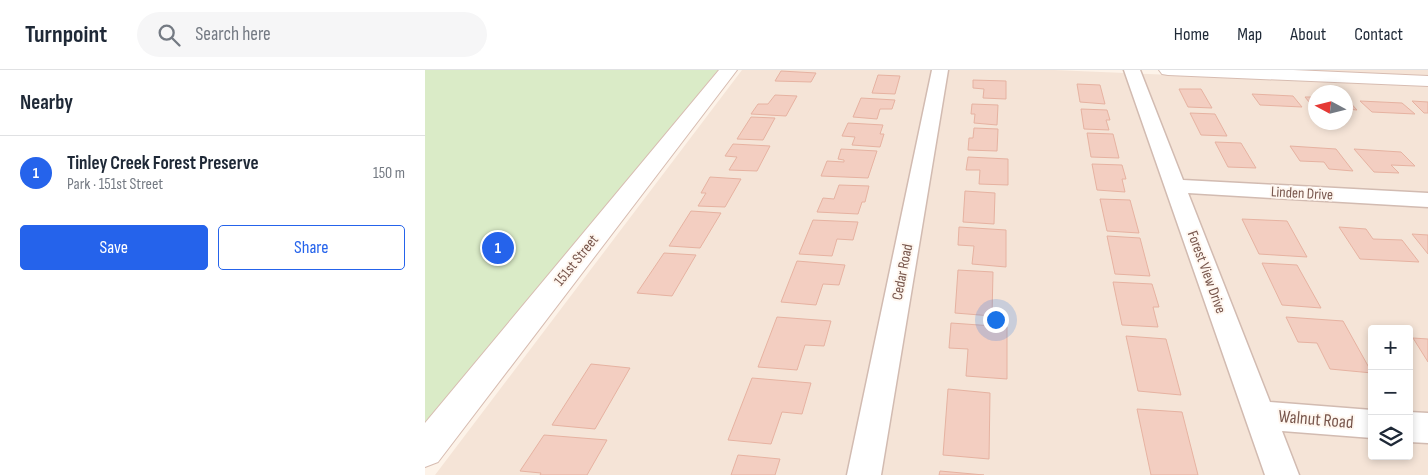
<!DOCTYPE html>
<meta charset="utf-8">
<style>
:root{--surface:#fff;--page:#f6f6f7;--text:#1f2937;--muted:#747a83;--line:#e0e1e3;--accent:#2563eb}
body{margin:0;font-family:"Sofia Sans Condensed",sans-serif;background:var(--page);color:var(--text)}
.controls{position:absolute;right:15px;bottom:15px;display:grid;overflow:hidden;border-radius:5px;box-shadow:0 2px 8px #0003}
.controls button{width:45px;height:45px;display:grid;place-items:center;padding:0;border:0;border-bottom:1px solid var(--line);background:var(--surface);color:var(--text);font:25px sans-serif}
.compass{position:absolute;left:883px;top:15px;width:45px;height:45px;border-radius:50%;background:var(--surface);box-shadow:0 2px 8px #0003;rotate:277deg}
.you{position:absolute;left:570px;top:249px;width:18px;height:18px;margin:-12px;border:4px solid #fff;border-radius:50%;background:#1a73e8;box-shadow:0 0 0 8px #1a73e833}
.badge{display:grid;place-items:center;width:32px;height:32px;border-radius:50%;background:var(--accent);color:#fff;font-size:16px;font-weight:700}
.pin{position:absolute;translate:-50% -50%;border:2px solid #fff;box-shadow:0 1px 5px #0006}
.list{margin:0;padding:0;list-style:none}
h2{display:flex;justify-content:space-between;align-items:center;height:65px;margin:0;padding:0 20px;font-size:21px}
h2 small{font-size:16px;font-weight:400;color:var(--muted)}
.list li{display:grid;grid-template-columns:32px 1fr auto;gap:15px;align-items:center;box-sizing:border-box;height:75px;padding:0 20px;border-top:1px solid var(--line)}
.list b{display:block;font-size:19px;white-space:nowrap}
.list p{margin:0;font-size:16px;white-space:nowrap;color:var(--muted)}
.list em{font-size:16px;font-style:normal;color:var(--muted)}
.actions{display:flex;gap:10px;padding:15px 20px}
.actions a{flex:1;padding:11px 0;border:1px solid var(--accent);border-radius:5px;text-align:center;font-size:18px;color:var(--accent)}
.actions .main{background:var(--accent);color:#fff}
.icon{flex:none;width:28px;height:28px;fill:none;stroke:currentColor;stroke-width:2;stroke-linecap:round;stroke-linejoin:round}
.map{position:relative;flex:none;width:1003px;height:405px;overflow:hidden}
header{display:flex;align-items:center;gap:30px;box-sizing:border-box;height:70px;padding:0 25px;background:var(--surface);border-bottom:1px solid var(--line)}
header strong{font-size:24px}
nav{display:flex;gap:28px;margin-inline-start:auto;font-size:18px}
.search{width:350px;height:45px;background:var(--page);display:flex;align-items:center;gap:12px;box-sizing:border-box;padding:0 18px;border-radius:28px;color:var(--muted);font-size:19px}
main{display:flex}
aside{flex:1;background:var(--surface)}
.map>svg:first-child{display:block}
</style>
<header>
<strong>Turnpoint</strong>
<div class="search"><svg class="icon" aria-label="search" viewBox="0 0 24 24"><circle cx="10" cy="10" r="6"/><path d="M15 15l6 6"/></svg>Search here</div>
<nav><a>Home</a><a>Map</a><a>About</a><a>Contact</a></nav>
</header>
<main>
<aside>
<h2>Nearby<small></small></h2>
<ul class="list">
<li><span class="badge">1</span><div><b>Tinley Creek Forest Preserve</b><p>Park · 151st Street</p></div><em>150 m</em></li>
</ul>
<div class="actions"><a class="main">Save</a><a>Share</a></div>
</aside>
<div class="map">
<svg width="1003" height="405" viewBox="0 0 1003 405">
<rect width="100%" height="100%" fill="#fdf3e9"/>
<!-- residential -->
<path fill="#f5e4d7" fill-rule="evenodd" d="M317,0H629L1003,16V405H10ZM891,22H921V52H891ZM947,259H984V386H947Z
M869,0H1003V6Z"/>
<!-- green -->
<path fill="#daebc7" d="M0,0H293L0,357Z"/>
<!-- building -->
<path fill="#f3cec1" stroke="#e6b2a1" d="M356,1L391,3L386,12L350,11Z
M453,5L475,6L470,24L447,23Z
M548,10L581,11V29L558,28L559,19L548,18Z
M652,14L675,15L680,34L655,32Z
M754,19H776L787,38L763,37Z
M827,24L868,26L877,37L835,35Z
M350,25L372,26L361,46L326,44L333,34H343Z
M880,27H891V38H889Z
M436,28L470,30L467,39H455L452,49L428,47Z
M921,28L932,40L921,39Z
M935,31L977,33L990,44L947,42Z
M987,31L1003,32V43H999Z
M547,34L573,35L572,55L549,53L550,44H546Z
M656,39L682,40L685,50H681L684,60L659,59Z
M765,43L790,44L802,66L776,65Z
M326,47L350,48L338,70L312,69Z
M423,53L458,55L455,64H459L455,77L427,75L430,67L417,66Z
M549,58L573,59L572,81L543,80L544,68H548Z
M662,63L688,64L694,88L666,87Z
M790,72L816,73L831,98L803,97Z
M308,74L345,76L332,101L304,100L312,87L300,86Z
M865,76L911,79L928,101L904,99L899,92L875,91Z
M416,79L452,81L443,108L396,106L402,91L419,92V90L413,89Z
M929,79L976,82L990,96L966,95L974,103L949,102Z
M543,87L583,89V115L554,114L555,100H541Z
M667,94L697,95L701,109H697L700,122L672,120Z
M285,107L316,109L300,137L273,136L281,123H276Z
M414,115L444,116L440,132H437L433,144L392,142L398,128L409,129Z
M540,121L570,123L569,154L538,152Z
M675,129L705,130L714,163L682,161Z
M266,141L296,143L275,178L244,176Z
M817,149L862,151L882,187L834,184Z
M388,150L433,152L428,170L412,169L407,186L374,184Z
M534,157L581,160V197L547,194L549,176L533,175Z
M914,157L941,159L948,169L977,170L994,192L935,189Z
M987,164L1003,165V184Z
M682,166L715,168L725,206L690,204Z
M239,183L271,185L247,226L212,223Z
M372,191L420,195L414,215L398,214L391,235L356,232Z
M837,193L872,195L896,238L857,235Z
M533,200L568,202L567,246L530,243Z
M688,212L727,214L734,237H728L733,257L697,255Z
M352,247L406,251L399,276L380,275L372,300L333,297Z
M861,247L918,251L947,303L905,299L892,273L873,272Z
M526,253L582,257V309L541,306L543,279L524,278Z
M701,266L741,269L756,325L713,321Z
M988,268L1003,269V292Z
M166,294L205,298L170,359L127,355Z
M327,308L386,313L377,344L357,342L346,374L303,370Z
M523,319L565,323L564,389L518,385Z
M712,339L757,342L773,405H726Z
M119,365L182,370L162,405H115L116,403L95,401Z
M313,385L355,389L350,405H306Z
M515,401L559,405H514Z"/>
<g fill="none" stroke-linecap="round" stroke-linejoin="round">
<!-- street casing -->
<g stroke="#d2bbb1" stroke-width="3">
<path id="street" d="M507,0H523L456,405H422Z
M699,0H715L758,110L1003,123V137L763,123L845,332L947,340V368L857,361L874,405H840Z
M984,342L1003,343V373L984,372Z"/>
</g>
<!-- secondary casing -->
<g stroke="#d7bcb1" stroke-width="2">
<path id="secondary" d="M294,0H312L13,392L0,397V353Z
M734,0H868L1003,6V16L743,5L737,4Z"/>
</g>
<!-- street -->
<use href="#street" fill="#fff" fill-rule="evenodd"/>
<!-- secondary -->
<use href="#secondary" fill="#fff" fill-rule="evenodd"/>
</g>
<g text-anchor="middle" stroke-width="4" stroke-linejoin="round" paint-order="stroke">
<!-- street labels -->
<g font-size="15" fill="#78564c" stroke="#fff7f0">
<text transform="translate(877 123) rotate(3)" y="5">Linden Drive</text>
<text transform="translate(151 190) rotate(-51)" y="5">151st Street</text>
<text transform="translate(477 202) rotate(-79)" y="5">Cedar Road</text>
<text transform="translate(782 202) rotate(70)" y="5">Forest View Drive</text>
</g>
<!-- near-street labels -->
<g font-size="18" fill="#78564c" stroke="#fff7f0">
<text transform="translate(891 349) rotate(5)" y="6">Walnut Road</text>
</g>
</g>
</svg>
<div class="controls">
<button>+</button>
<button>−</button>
<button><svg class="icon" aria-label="layers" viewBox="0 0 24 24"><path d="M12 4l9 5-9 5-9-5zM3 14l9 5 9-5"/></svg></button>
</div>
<svg class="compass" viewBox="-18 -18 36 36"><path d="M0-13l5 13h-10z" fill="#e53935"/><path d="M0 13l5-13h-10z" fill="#747a83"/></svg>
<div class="you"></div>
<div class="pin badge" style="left:73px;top:178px">1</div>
</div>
</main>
